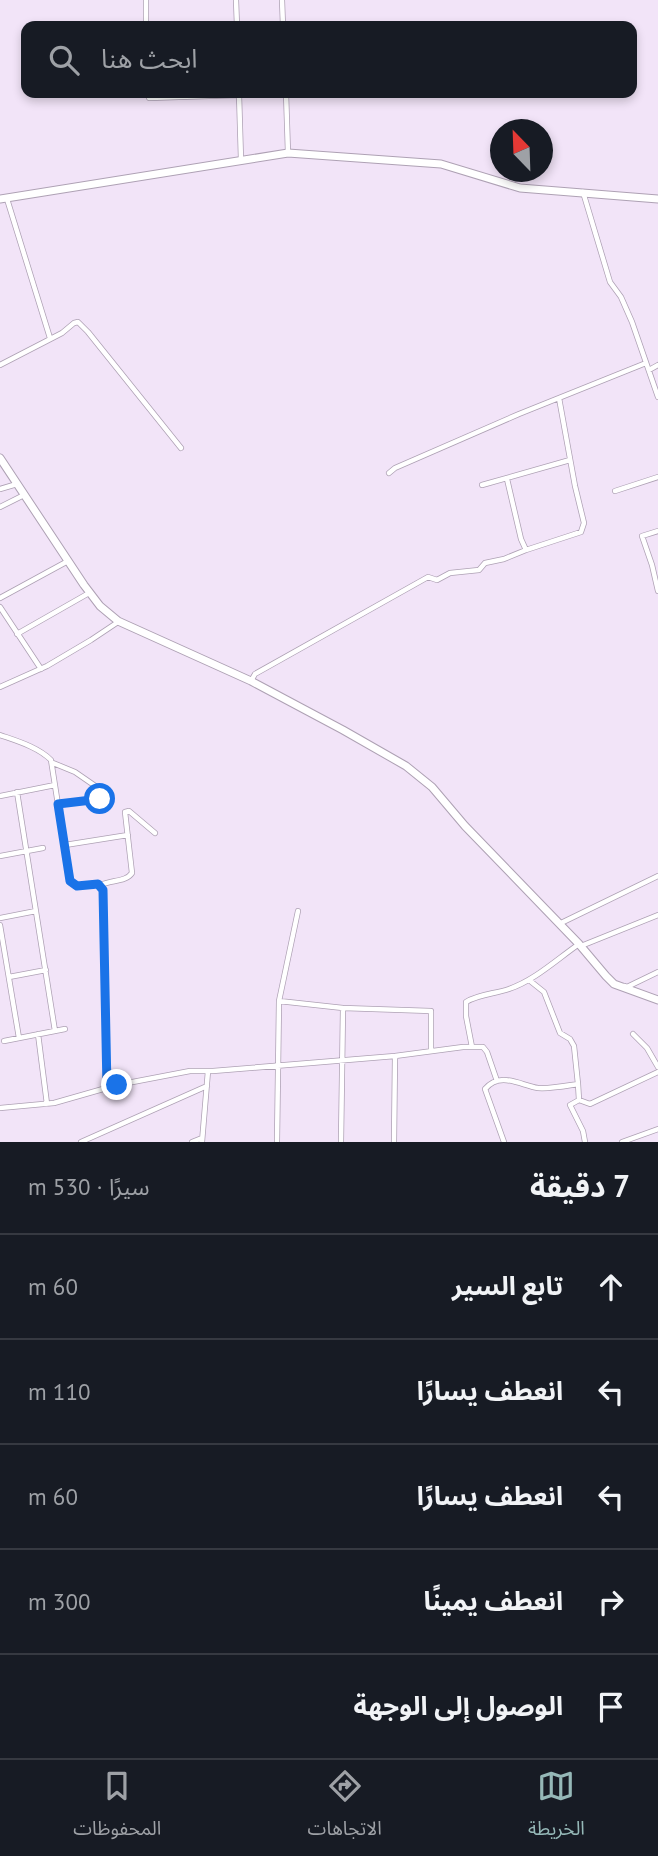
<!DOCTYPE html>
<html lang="ar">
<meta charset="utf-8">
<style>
:root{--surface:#171b24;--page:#242831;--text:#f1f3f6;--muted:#9ea1a6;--line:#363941;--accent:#95b8b7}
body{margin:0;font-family:"PT Sans","Noto Sans Arabic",sans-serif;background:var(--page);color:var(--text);direction:rtl}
.compass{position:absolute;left:490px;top:119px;width:63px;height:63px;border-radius:50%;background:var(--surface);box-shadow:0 4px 10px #0003;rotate:337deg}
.stop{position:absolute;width:21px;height:21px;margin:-16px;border:5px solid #1a73e8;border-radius:50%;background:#fff}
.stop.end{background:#1a73e8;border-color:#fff;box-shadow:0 2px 7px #0008}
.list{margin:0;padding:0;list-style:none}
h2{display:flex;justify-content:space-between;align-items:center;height:91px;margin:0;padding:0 28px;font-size:30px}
h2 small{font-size:23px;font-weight:400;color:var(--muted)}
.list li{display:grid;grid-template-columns:46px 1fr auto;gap:21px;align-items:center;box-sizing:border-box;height:105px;padding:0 28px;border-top:2px solid var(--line)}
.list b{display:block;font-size:26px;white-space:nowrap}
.list em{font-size:23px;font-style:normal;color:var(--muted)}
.icon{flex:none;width:38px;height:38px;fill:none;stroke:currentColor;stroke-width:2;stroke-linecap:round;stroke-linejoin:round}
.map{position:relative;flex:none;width:658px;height:1142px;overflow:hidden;direction:ltr}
.search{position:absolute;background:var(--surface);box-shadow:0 4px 10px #0003;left:21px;right:21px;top:21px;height:77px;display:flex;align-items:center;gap:18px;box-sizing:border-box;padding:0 24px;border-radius:14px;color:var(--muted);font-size:26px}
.sheet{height:616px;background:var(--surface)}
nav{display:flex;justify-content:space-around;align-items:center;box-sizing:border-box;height:98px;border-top:2px solid var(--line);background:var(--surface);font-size:19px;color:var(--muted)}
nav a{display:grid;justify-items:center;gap:4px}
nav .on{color:var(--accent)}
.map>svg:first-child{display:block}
</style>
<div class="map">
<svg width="658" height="1142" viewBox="0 0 658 1142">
<rect width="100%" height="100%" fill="#f2e4f8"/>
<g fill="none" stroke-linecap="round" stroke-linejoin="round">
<!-- street casing -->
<g stroke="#aea1b4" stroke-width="6">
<path id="street" d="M146,0V26
M236,0L237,26
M282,0L283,26
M148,93L149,98L239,95
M286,93L288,153
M239,94L241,160
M583,192L610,282L621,297L632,322L658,397
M7,199L50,338
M0,365L62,333L74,323L78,322L88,332L181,448
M649,370L658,365
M389,473L395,468L519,414L646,363
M507,479L521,539L526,550
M482,485L570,460
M0,489L17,484
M615,491L658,477
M0,507L24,495
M658,531L642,536L652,565L658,591
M0,598L68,561
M0,607L41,669
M17,634L89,593
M251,681L255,674L428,577L437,580L450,573L479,570L485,563L504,559L526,550L581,532L584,523L575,486L559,398
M0,687L47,666L91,640L118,622
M0,735C17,741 38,747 51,760L70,881L77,886L97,883L103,888L107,1088
M53,763L75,772L104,792L101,798L58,804
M17,792L55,1031
M0,796L55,785
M65,845L128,835
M0,856L43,848
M101,885C111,880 126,882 132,873L125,812L129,811L155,833
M0,918L36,911
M559,924L658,876
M0,925L19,1038
M581,946L658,915
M9,977L46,970
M529,980L544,992L560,1033L570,1039L574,1046L578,1084
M624,986L627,987L658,972
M279,1001L343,1008L431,1011V1051
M38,1034L47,1104
M633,1034L647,1048L658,1067
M4,1041L65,1029
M472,1047L466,1016V1002C479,994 495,994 509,989C535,980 556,960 579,944
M579,1100L570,1105L583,1131L585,1142
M0,1108L54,1103L117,1085L190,1071H213L395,1056L463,1047H483L487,1052L497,1081
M81,1142L207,1086
M192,1142L202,1138
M202,1142L208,1071
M277,1142L279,1001L298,911
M341,1142L343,1008
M394,1142L395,1056
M504,1142L485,1089C500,1071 520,1085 538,1088C550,1089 565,1086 578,1084L579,1100L590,1104L658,1072
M622,1142L658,1129"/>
</g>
<!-- secondary casing -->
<g stroke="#aea1b4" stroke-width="9">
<path id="secondary" d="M0,199L288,153L441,164L520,188L658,199
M0,458L84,585L100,606L118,621L251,681L343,730L406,766L432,787L465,826L579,944L606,976L614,984L658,1000"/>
</g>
<!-- street -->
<use href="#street" stroke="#fff" stroke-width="4.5"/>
<!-- secondary -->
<use href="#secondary" stroke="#fff" stroke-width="7"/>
</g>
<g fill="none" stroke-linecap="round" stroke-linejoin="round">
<!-- route -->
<path stroke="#1a73e8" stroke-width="9" d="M100,799L58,804L70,881L77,886L98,884L103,890L107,1088L117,1085"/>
</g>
</svg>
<svg class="compass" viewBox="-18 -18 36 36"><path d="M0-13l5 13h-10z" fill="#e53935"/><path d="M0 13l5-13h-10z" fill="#9ea1a6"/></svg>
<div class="stop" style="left:100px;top:799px"></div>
<div class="stop end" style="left:117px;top:1085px"></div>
<div class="search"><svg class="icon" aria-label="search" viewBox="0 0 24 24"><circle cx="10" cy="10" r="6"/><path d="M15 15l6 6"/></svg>ابحث هنا</div>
</div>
<section class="sheet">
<h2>7 دقيقة<small>سيرًا · 530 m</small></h2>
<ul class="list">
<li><svg class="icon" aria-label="ahead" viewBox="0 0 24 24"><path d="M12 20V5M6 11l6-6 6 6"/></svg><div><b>تابع السير</b></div><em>60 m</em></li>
<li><svg class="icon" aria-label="left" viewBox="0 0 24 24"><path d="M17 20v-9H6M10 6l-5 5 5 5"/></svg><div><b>انعطف يسارًا</b></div><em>110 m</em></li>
<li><svg class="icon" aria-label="left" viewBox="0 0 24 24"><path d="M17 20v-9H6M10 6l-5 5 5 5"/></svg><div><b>انعطف يسارًا</b></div><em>60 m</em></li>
<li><svg class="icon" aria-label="right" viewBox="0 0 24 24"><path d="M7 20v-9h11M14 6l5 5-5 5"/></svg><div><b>انعطف يمينًا</b></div><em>300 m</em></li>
<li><svg class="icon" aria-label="arrive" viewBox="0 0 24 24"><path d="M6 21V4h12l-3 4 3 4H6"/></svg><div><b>الوصول إلى الوجهة</b></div></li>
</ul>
</section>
<nav>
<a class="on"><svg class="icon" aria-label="map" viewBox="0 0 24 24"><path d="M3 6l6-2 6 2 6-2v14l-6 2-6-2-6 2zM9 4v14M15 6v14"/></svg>الخريطة</a>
<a><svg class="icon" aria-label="directions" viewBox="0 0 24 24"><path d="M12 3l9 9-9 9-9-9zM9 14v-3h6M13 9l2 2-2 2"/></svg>الاتجاهات</a>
<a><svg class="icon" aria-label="saved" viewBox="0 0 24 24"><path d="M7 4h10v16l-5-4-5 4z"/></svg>المحفوظات</a>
</nav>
